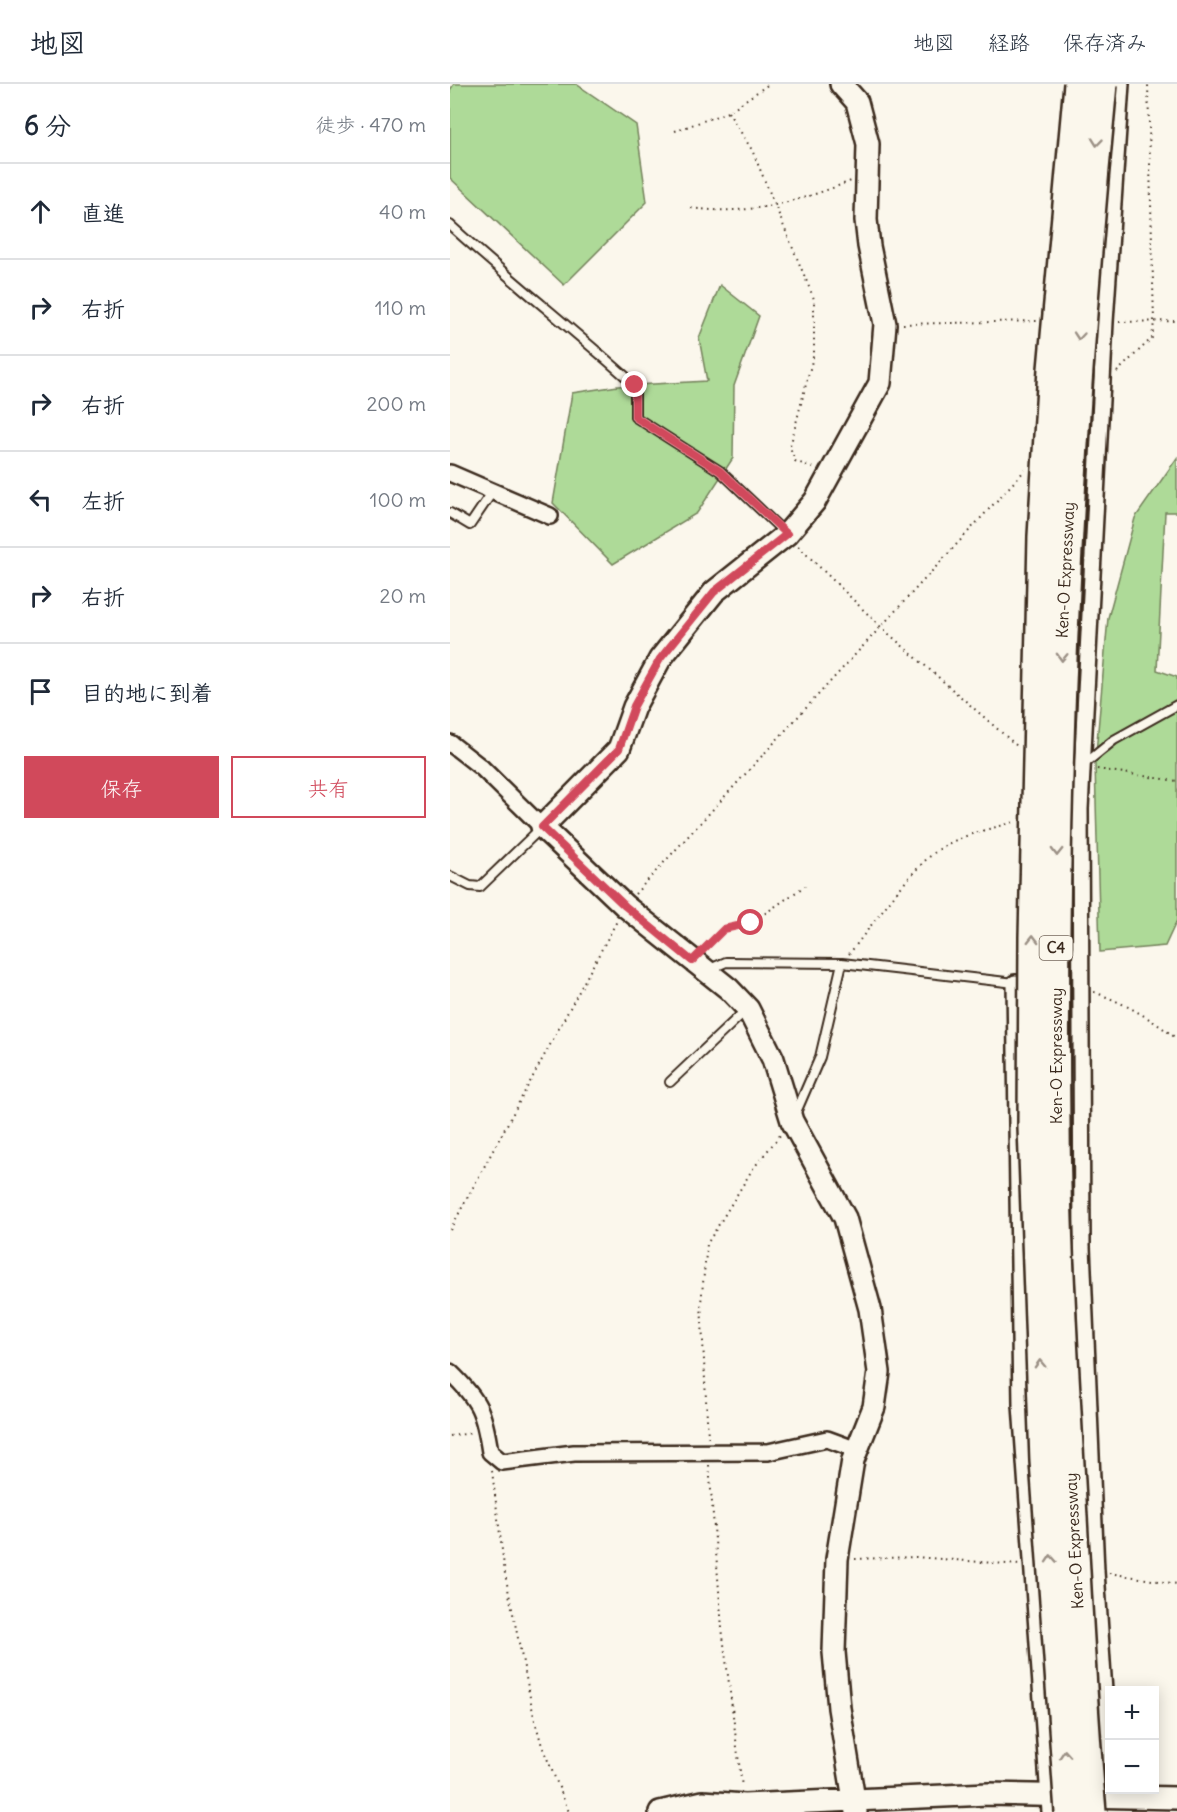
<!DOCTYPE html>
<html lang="ja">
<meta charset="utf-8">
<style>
:root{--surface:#fff;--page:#f2f2f3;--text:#1f2937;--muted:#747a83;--line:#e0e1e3;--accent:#d1495b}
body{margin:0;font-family:Delius,"Klee One",sans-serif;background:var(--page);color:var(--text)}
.controls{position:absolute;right:18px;bottom:18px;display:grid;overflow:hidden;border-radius:0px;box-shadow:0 3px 15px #0003}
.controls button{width:54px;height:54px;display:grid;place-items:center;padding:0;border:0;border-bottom:2px solid var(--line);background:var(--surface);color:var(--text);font:30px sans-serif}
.stop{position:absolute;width:18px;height:18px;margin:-14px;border:4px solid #d1495b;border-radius:50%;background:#fff}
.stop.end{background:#d1495b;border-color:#fff;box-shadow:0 2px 6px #0008}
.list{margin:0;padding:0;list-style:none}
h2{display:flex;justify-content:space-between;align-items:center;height:78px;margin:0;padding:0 24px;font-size:26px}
h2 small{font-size:20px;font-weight:400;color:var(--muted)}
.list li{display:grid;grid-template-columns:39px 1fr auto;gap:18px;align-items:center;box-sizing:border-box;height:96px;padding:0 24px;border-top:2px solid var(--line)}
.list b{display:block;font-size:22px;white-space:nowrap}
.list em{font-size:20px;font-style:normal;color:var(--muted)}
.actions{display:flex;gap:12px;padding:18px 24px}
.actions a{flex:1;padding:14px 0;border:2px solid var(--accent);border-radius:0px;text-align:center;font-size:21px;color:var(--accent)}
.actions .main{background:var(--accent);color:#fff}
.icon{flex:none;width:33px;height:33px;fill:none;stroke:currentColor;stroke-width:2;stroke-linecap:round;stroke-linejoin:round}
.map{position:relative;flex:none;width:727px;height:1728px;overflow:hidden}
header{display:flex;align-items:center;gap:36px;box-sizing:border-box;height:84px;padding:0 30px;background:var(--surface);border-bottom:2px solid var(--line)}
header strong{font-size:28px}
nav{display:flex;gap:33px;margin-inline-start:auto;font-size:21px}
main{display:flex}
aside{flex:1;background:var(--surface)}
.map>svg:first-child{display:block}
</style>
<header>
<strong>地図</strong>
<nav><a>地図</a><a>経路</a><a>保存済み</a></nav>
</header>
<main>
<aside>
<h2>6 分<small>徒歩 · 470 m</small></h2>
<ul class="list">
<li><svg class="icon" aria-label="ahead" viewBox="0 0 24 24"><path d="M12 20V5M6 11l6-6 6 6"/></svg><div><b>直進</b></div><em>40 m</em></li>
<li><svg class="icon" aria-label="right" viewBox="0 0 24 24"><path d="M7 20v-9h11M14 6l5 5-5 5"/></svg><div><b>右折</b></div><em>110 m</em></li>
<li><svg class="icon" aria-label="right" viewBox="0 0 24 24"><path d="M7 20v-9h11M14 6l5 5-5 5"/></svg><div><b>右折</b></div><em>200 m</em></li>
<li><svg class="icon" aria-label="left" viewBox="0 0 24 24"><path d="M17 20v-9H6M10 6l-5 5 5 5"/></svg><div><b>左折</b></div><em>100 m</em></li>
<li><svg class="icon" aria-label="right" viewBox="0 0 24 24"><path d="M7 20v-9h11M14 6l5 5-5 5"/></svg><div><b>右折</b></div><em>20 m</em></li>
<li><svg class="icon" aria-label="arrive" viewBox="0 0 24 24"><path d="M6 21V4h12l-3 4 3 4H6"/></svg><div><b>目的地に到着</b></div></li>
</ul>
<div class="actions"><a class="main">保存</a><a>共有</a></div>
</aside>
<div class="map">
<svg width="727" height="1728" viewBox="0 0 727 1728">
<rect width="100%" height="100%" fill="#fbf7ec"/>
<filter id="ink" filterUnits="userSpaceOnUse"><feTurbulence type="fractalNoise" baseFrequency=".0167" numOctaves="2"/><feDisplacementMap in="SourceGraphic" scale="12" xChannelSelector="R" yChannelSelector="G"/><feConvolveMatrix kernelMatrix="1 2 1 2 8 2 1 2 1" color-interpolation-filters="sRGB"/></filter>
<g filter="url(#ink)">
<!-- green -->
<path fill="#aeda98" stroke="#74825b" stroke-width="1.5" d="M4,0H126L186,41L197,118L114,201L0,94V6Z
M270,201L309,232L284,302L283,374L247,429L163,480L103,419L122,309L168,302L257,297L249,254Z
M727,374V428H715L707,586L727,593V836L715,862L650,868L645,680L658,534L685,434Z"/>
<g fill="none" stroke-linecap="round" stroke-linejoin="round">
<!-- lane casing -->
<g stroke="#3b2a1e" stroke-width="12">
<path id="lane" d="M0,141C60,196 124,246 185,301V333L270,387L335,449
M0,429L20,441L43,407
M632,682L664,656L727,621
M0,792L20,802L30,803L91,744
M260,885L276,878L392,879L565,899
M220,998L297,925
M344,1033L370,973L392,879"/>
</g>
<!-- street casing -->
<g stroke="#3b2a1e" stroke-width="20">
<path id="street" d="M0,389L100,432
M0,659L32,684L92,743
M588,901L565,899L571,1321L600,1728
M0,1288C30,1317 34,1328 40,1368L52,1378L124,1369L318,1368L377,1355L407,1366
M660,1698L646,1487L632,1163L630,725L655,238L671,0"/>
</g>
<!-- secondary casing -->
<g stroke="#3b2a1e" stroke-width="26">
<path id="secondary" d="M391,0L407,18L418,60L416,136L419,162L435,240L430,299L365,417L337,450L264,508L210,575L184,623L169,665L92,743L175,822L279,905L298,925L323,975L342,1037L395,1134L420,1225L429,1288L424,1323L403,1376L387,1475L384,1568L389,1624L406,1728
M210,1728L253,1718L294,1721L538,1710L727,1714"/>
</g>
<!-- path -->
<path stroke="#3b2a1e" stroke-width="2" stroke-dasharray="1.5 4.5" stroke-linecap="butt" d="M278,28L302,66L364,215V269L340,363L345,377L363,384
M225,47L278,28L319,0
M241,124C299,132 347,118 401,97
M669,238L727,237
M453,240L588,237
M667,288L702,254L704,238L698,0
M348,462L432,544L567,662
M647,685L727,697
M185,810L575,386
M254,864L274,845L301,839L355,802
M399,870C421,843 463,781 491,764C513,750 540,745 565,738
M644,908C676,920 701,934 727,955
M0,1146L167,837
M0,1352L22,1349
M258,1354L251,1219L257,1160L302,1086L331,1050
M259,1381L272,1544L292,1703
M42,1387L55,1490L84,1633L92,1662L119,1728
M405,1475L465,1473L570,1481
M659,1489L727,1500"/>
<!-- lane -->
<use href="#lane" stroke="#fbf7ec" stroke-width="8"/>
<!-- street -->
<use href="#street" stroke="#fbf7ec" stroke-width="15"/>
<!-- secondary -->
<use href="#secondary" stroke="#fbf7ec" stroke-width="21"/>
<!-- highway-bridge casing -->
<g stroke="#3b2a1e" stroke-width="32" stroke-linecap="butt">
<path id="highway-bridge" d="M619,1728L594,1377L582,1043L583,853L592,452L602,285L628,0
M642,1728C633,1624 628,1520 622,1416C615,1291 607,1167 606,1042C602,694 619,347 653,0"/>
</g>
<!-- highway-bridge -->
<use href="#highway-bridge" stroke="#fbf7ec" stroke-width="27"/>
</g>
<!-- one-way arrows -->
<defs><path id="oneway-chevron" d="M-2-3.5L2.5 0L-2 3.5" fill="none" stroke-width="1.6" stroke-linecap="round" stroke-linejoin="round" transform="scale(1.5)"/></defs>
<g stroke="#9b9085">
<use href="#oneway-chevron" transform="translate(647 58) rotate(96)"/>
<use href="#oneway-chevron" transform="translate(629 252) rotate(95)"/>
<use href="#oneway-chevron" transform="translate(612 573) rotate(92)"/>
<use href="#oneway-chevron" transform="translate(607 768) rotate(91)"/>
<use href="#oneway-chevron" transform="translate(583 855) rotate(-89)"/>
<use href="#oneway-chevron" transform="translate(590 1280) rotate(-92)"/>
<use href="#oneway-chevron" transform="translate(601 1475) rotate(-94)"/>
<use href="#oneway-chevron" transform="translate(615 1670) rotate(-94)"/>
</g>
</g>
<g fill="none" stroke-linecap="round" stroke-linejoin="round" filter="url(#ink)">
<!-- route -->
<path stroke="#d1495b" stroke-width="8" d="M185,301V333L270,387L337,450L264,508L210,575L184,622L169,665L92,743L175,822L242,877L274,845L301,839"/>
</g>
<g text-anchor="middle" stroke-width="6" stroke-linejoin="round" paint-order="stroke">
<!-- shield labels -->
<rect fill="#fbf7ec" stroke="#75685c" stroke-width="1.5" x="589.5" y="852" width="33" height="24" rx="4.5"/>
<g font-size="15" font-weight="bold" fill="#3b2a1e">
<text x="606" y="869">C4</text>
</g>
<!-- street labels -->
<g font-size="16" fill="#3b2a1e" stroke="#fbf7ec">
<text transform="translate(615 486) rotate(-87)" y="6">Ken-O Expressway</text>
<text transform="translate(606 972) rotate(-90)" y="6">Ken-O Expressway</text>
<text transform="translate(624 1457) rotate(-93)" y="6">Ken-O Expressway</text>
</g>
</g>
</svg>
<div class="controls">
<button>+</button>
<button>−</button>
</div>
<div class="stop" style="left:301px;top:839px"></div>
<div class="stop end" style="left:185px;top:301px"></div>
</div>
</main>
